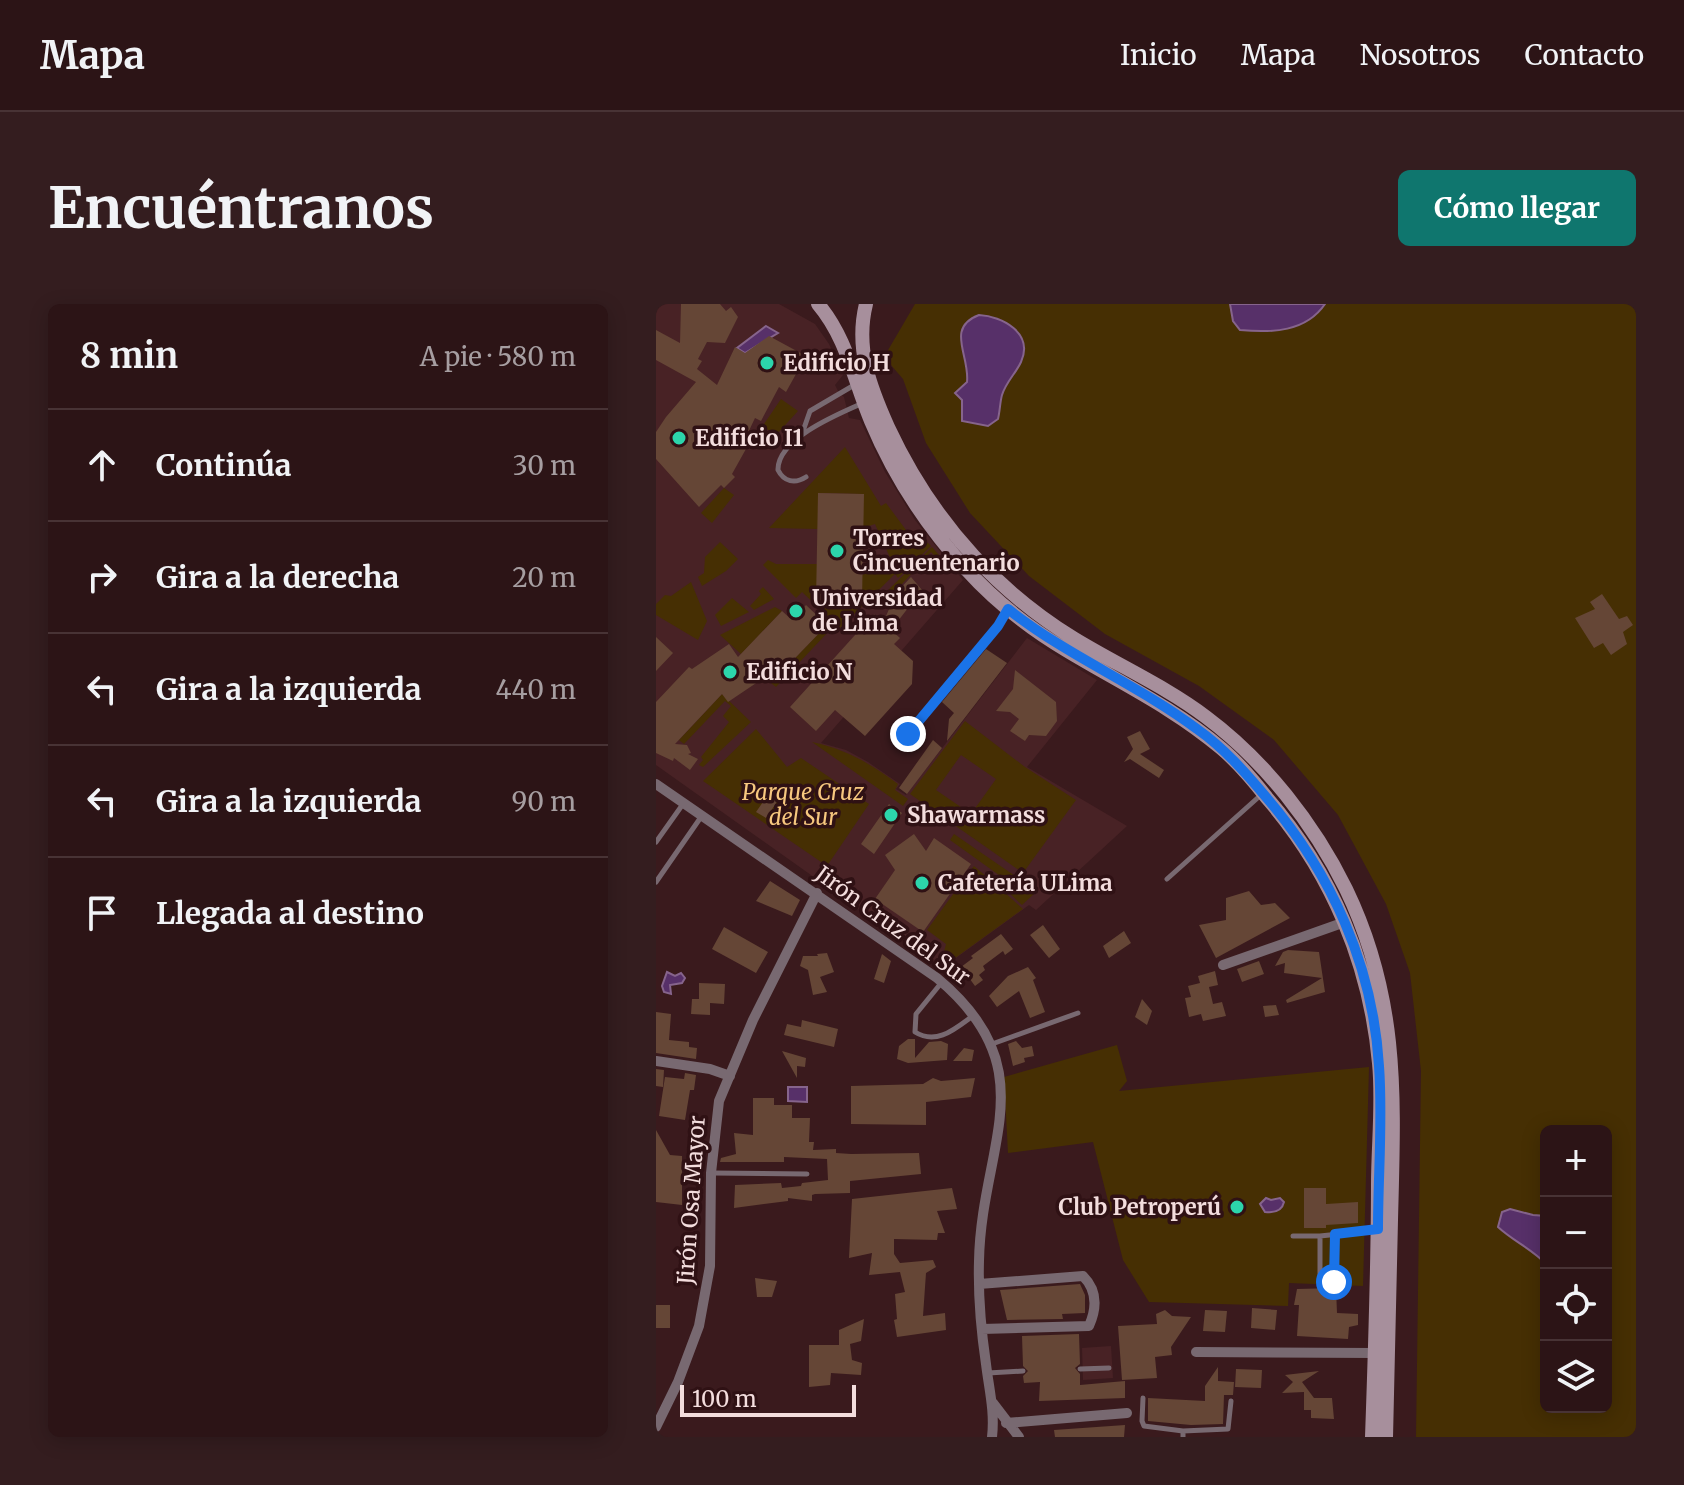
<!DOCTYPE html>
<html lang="es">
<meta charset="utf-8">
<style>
:root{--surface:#2c1416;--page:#341d1f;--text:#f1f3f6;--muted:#a69ea1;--line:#483335;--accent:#0f766e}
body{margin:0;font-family:Merriweather,serif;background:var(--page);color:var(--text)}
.controls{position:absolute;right:24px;bottom:24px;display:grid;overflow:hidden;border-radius:12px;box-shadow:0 4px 20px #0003}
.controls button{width:72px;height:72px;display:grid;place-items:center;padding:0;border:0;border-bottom:2px solid var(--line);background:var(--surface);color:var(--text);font:40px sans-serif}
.scale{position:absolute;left:24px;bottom:20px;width:176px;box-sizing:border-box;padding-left:8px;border:4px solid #f3dddd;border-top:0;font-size:22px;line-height:28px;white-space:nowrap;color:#f3dddd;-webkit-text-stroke:6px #2f1114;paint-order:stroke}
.stop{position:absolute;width:24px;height:24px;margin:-18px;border:6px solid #1a73e8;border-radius:50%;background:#fff}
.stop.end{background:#1a73e8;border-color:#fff;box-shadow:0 2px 8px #0008}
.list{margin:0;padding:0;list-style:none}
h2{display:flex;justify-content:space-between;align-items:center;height:104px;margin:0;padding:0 32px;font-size:34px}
h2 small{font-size:26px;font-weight:400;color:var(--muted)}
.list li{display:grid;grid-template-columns:52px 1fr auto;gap:24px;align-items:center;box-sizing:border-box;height:112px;padding:0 32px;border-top:2px solid var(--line)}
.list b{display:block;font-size:30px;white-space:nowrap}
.list em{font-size:26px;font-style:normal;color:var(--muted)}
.icon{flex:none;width:44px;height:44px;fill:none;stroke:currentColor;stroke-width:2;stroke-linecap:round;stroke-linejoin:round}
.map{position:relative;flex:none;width:980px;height:1133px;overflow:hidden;border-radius:12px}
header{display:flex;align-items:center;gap:48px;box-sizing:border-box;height:112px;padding:0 40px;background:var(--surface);border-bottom:2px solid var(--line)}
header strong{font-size:38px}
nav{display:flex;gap:44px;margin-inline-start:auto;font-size:28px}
.intro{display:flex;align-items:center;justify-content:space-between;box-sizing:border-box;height:192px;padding:0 48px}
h1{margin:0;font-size:56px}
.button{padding:20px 36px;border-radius:12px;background:var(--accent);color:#fff;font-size:28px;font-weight:700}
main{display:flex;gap:48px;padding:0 48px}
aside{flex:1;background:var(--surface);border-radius:12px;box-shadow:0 4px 20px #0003}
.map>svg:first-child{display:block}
</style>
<header>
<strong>Mapa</strong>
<nav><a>Inicio</a><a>Mapa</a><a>Nosotros</a><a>Contacto</a></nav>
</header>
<div class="intro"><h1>Encuéntranos</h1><a class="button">Cómo llegar</a></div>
<main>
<aside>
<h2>8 min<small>A pie · 580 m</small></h2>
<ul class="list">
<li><svg class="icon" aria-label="ahead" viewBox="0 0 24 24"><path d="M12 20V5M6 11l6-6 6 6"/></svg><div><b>Continúa</b></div><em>30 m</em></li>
<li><svg class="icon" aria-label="right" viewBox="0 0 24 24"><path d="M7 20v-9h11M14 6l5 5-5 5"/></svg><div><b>Gira a la derecha</b></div><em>20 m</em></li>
<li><svg class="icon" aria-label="left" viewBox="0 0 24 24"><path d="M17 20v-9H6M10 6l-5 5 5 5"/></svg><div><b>Gira a la izquierda</b></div><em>440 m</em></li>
<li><svg class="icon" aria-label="left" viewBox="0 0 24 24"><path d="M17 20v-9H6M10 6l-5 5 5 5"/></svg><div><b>Gira a la izquierda</b></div><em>90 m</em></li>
<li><svg class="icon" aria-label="arrive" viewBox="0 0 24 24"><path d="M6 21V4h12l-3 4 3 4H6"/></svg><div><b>Llegada al destino</b></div></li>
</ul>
</aside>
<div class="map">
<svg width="980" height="1133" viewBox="0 0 980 1133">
<rect width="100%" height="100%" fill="#3a1a1d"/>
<!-- built -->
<path fill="#482225" d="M0,0H123L159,20L173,40L187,71L179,81L183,89L188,93L193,114L204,116L229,168L259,216L307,276L165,439L190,446L212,458L244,480L240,485L250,491L371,334L441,376L371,463L471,522L380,606L373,601L286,664L0,461Z
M455,1042L457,1074L427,1076L426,1044Z"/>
<!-- green -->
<path fill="#462f03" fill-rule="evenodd" d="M259,0H980V1133H760L765,767L754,669L730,600L682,511L618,436L543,382L449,330L373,272L314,209L270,139L247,75L228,53ZM890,827H950V1103H890Z
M125,95L142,107L121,130L106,123Z
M189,143L225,202L230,199L256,234L272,239L275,242L242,274L239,270L184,324L146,288L140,294L107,261L112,256L120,260H161V296L205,297L206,271L236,258L219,220L207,224V190L163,189L162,225L113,224Z
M68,184L78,191L56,219L45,209Z
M64,238L82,255L70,267L46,282L42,273L48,269L49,253Z
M276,243L289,258L287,260L275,248L227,301L222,296Z
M35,278L51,317L42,336L0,311V300L9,291L15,292Z
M107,283L118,295L98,306L94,302L105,290L103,287Z
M76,294L93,308L65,322L59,311Z
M119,303L126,307L85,350L64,331Z
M171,321L175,325L120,383L115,379Z
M66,390L95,418L47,463L43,461L47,456L45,453L73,418L67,412L75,402L69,397L28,440L23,436Z
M309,417L369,463L420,496L367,569L254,490ZM305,451L340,475L315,510L280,486Z
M100,425L131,463L145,454L213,500L171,562L47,477Z
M156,438C190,445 215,460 242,480L239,486L252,495L247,502Z
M298,530L368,578L354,579L294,536Z
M318,562L339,580L307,576Z
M303,582L346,586L367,605L295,657L288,648L290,640L271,626Z
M372,582L381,587L366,601L350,586Z
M461,741L471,777L463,787L713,763L707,982L633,979L632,1002L493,998L467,956L437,838L352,849L348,773Z"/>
<!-- water -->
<path fill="#573069" stroke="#86648c" stroke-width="2" d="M574,0H669C650,28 616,29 584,26L577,17Z
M323,11C346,12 378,29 365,58C360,69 350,78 346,91C344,98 344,107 342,115L332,122L306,117V96L299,89L311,78C314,51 289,24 323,11Z
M110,22L122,29L89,49L81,44Z
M11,668L19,672L25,669L29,674L26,679L14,681L15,690L8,688L6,682Z
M132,783H151V798L132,797Z
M610,894L615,896L624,894L628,898C626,907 618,909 609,908L604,900Z
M854,905L877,911L890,912V960C876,945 857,937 842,923L846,908Z"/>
<!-- building -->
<path fill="#654636" d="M25,0H64L70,7L75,3L82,13L69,39L51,38L42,55L46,57L41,65L61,81L79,43L89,49L113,32L150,52L130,88L123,83L105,117L99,114L90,133L95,136L76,170L79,173L68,184L65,181L43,203L0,155V128L10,113L40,78L0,56V26L24,39Z
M162,189L208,190L206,297H160Z
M255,273L266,286L235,326L244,334L238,340L257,357L256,380L209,432L179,406L160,427L134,403L218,310L227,319L240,289Z
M946,290L963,315L971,312L977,321L967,328L971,340L955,351L947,339L938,344L919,314L939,305L934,298Z
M150,301L171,321L115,379L109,373L72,398L66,390L19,440L31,441L35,449L32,450L42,455L34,466L18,454L17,457L0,449V398L33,363L36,365L73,340L82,353L126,307L136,316Z
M0,333L17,349L0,367Z
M330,345L351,359L291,437L293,415L298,409L286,398Z
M359,366L400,398L401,417L390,432L373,431L369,437L354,427L363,415L354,408L340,407L357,385Z
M484,427L494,445L484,450L508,466L503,474L474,455L468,458L477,445L471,433Z
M277,436L286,444L251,490L243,484Z
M114,488L123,495L110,514L100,508Z
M233,500L246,509L218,550L205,540Z
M258,530L270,547L278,534L315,560L267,628L219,595L239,566L229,551Z
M114,577L144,596L136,612L100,597Z
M593,587L605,601L619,599L634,614L560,654L543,621L570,616V594Z
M387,621L404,645L393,654L374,631Z
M68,623L112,648L100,669L56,645Z
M468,627L475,639L453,654L447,642Z
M345,630L357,645L349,651L347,647L327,662L329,666L323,671L327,676L319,682L305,663L317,654L315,652Z
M632,646L663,648L669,688L631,699L630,696L666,674L628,669L629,659L619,662L627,648Z
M171,649L178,668L164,673L171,688L157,691L152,666L144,662L147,652H162L161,650Z
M226,650L235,657L228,679L218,675Z
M603,657L608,670L586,678L581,665Z
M372,663L380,674L377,676L389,708L374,714L363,687L341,703L333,692L352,672Z
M559,667L562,681L553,683L557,700L566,698L570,712L547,717L545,710L533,713L529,694L535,693L532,682L544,679L542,672Z
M43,679L69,680L68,700L54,699V711L35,710L36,695H43Z
M486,695L496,707L491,721L479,713Z
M620,701L623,711L609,713L607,702Z
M0,708L15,710L13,736L33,738V743L41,744L40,755L0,749Z
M146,716L182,725L178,743L128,731L131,720L145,723Z
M252,735H259V754L273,738L285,737L292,740L291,756L252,759L241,755L243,742Z
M360,737L366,744L376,742L378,752L368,754L369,758L357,762L352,740Z
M308,744L318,746L316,757H297Z
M126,747L150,754L149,763L141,762V774Z
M0,765L8,766L7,783L0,782Z
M29,769L40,771L38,786H34L29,816L3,812L9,773L28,775Z
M277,774L285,777L319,774L315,793L270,798V821L195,820V782L267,780Z
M97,794H118V801H136V814H154L153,838H158L157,846L180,845V849L195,850L263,849L265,870L194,877V889L159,890L156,891V897L132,894V897L78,904L79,881L125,879L126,884L145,882L146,879L172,876L171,855L128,853V858H64L65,854L80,850L78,829L97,831Z
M0,826L14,851L26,852V901L0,898Z
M296,884L301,905L281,907L289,929H282L281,936L238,935V950L244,959L277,956L280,963L270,969L267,1012L289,1009L290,1026L241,1033L238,1016L241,1015L239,990L249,988L244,968L213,971L216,949L193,954L196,895Z
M648,884H670V900L702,898V919L670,921V924H648Z
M99,974L121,977L116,993H101Z
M424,980L429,991V1009L406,1010L407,1015L351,1016L344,986Z
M680,984L681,1009L702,1010V1021L693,1023L692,1035L641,1032L643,1001H638L641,985Z
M0,1001H14V1024H0Z
M596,1004L621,1006L619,1026L595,1024Z
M509,1006L516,1012L535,1013L515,1043L516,1051L499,1053L501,1074L466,1076L462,1022L501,1020L500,1010Z
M549,1006L571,1007L569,1028L547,1027Z
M208,1015L205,1037L194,1040L196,1056L206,1059L205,1071L175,1069L174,1081L153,1083V1041H183V1026Z
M423,1030L424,1060L419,1064L424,1070V1081L469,1077V1094L383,1097L384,1078L368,1079L367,1072L372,1067L367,1062L366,1032Z
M562,1063V1077L578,1078L577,1091H568L567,1120L535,1121L492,1117V1094L549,1097V1082Z
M580,1065L606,1066L605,1084L579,1083Z
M663,1067L646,1078L658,1094H676L678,1115L655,1114V1106H648V1088L626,1089L637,1078L629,1071Z
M469,1121L468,1133H399L398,1126Z"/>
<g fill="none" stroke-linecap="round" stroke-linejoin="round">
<!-- lane -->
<path stroke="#786971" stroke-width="5" d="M146,130L154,107L200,80
M150,173C139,180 128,178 122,166C121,135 182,110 207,99
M252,430L342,322L351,306
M0,538L27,500
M511,575L606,490
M0,578L45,513
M286,678L260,710L259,728C281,742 300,724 318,711
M336,740L422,709
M56,869L151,870
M637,932H664L721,926
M664,932V977L678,978L679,930
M424,1065L453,1064
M332,1069L367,1067
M487,1094L486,1117L488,1122L527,1127
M527,1133V1127L572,1125L575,1097"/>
<!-- street -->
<path stroke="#786971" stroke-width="10" d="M0,480L281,674C392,766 325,841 323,957C322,991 325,1026 330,1060C333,1085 339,1108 336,1133
M567,661L689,618
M0,757L54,765L74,772
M323,980L427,972C441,986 441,1004 433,1022L326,1025
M540,1048L719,1049
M337,1099L363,1133
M350,1119L471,1109
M0,1123L22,1078L43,1022L54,962L55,869L63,797L97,716L161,589"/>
<!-- secondary -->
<path stroke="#a78f9c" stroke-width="14" d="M162,0C191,34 198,77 215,117C238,172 270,221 310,265C339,297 373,324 410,346C463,378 518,404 565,444C583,459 597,476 611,494C676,569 714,660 723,759C727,799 722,840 722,881C722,965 719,1049 716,1133
M210,0C199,44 214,83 232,123C273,211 335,283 417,334C461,361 509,382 550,413C609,457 658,520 690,585C744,697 738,796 735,916C733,989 732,1061 730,1133"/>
</g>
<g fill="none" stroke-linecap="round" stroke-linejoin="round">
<!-- route -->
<path stroke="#1a73e8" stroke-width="10" d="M252,430L342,322L352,305C411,352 481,380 541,425C568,444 589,468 610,493C675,569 717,661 723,762C727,816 722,871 722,925L679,930L678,978"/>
</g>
<!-- markers -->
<g fill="#2cd5ab" stroke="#2f1114" stroke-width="3">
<circle cx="111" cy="59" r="8"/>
<circle cx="23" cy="134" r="8"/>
<circle cx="181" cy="247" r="8"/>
<circle cx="140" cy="307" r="8"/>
<circle cx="74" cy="368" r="8"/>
<circle cx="235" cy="511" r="8"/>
<circle cx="266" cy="579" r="8"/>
<circle cx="581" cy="903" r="8"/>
</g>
<g text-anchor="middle" stroke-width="7" stroke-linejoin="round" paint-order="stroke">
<!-- poi labels -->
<g font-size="22" font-weight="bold" fill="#f3dddd" stroke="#2f1114" text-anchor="start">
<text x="127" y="67">Edificio H</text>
<text x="39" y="142">Edificio I1</text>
<text x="197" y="242">Torres<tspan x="197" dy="25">Cincuentenario</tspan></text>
<text x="156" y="302">Universidad<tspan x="156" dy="25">de Lima</tspan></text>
<text x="90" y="376">Edificio N</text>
<text x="251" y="519">Shawarmass</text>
<text x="282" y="587">Cafetería ULima</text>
<text x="565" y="911" text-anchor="end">Club Petroperú</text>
</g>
<!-- park labels -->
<g font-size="22" font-style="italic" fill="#f7c87f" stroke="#2f1114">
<text x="147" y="496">Parque Cruz<tspan x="147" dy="25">del Sur</tspan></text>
</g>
<!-- street labels -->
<g font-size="22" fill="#f3dddd" stroke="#2f1114">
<text transform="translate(237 621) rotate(36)" y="8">Jirón Cruz del Sur</text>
<text transform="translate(35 896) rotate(-86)" y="8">Jirón Osa Mayor</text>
</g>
</g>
</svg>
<div class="controls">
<button>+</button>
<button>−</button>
<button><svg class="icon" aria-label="locate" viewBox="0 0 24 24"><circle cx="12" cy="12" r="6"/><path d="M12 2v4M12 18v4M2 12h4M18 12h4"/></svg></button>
<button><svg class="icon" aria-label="layers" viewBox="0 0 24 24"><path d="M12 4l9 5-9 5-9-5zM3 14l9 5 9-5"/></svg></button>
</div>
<div class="scale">100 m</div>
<div class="stop" style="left:678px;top:978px"></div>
<div class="stop end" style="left:252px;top:430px"></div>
</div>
</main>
